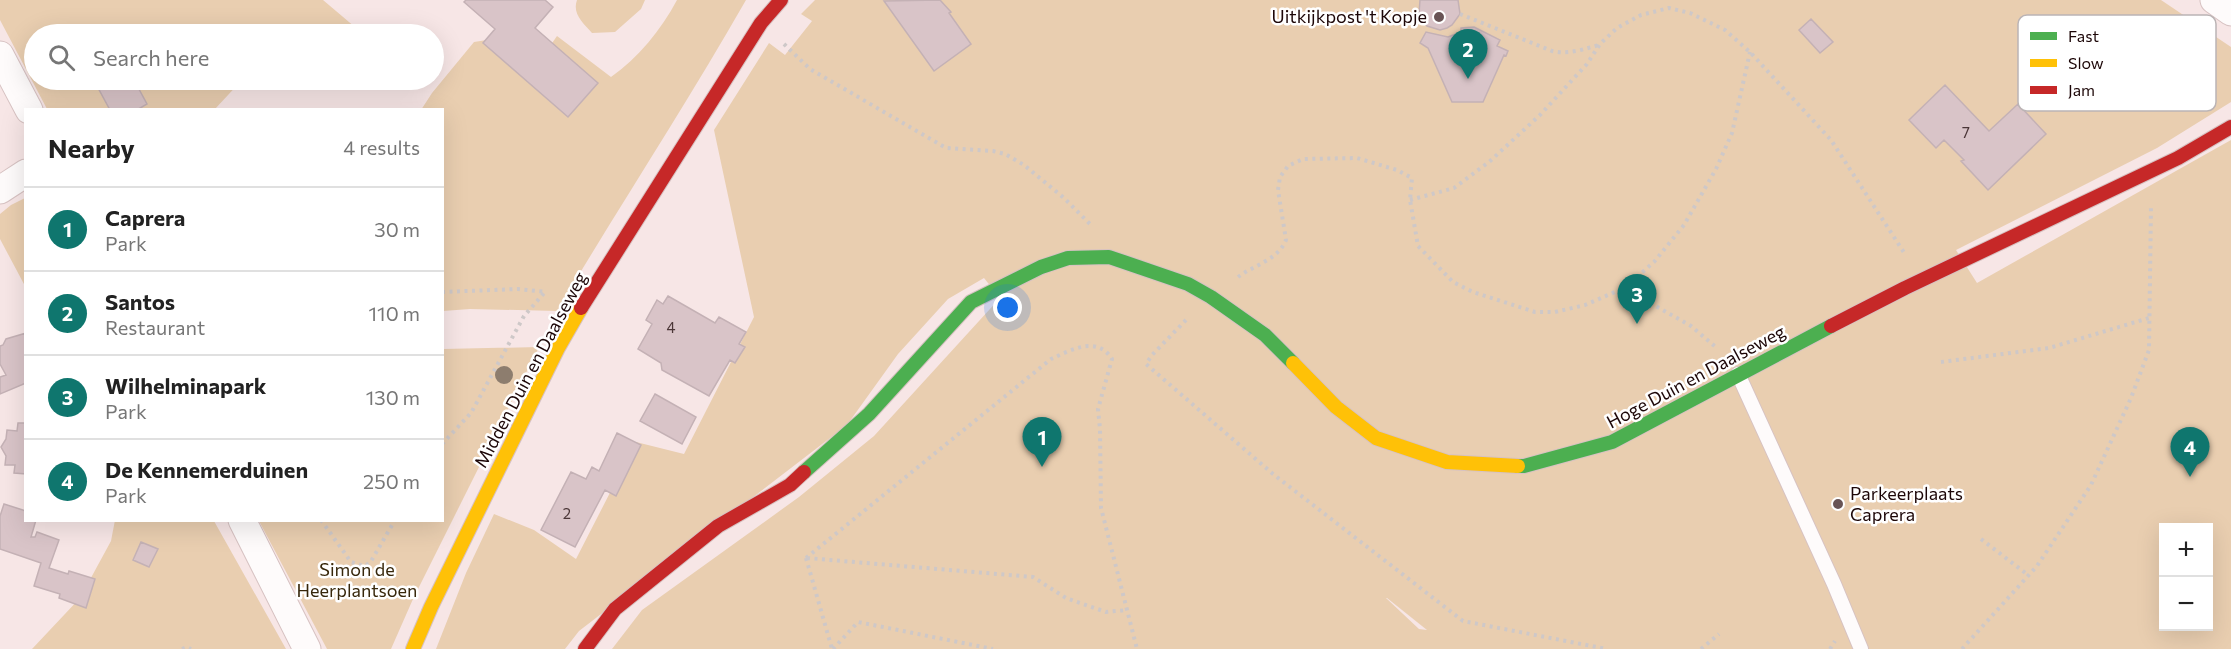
<!DOCTYPE html>
<meta charset="utf-8">
<style>
:root{--surface:#fff;--page:#f2f2f2;--text:#222;--muted:#767676;--line:#e0e0e0;--accent:#0f766e}
body{margin:0;font-family:Commissioner,sans-serif;background:var(--page);color:var(--text)}
.controls{position:absolute;right:18px;bottom:18px;display:grid;overflow:hidden;border-radius:0px;box-shadow:0 6px 24px #0002}
.controls button{width:54px;height:54px;display:grid;place-items:center;padding:0;border:0;border-bottom:2px solid var(--line);background:var(--surface);color:var(--text);font:30px sans-serif}
.you{position:absolute;left:1008px;top:308px;width:21px;height:21px;margin:-15px;border:4px solid #fff;border-radius:50%;background:#1a73e8;box-shadow:0 0 0 9px #1a73e833}
.badge{display:grid;place-items:center;width:39px;height:39px;border-radius:50%;background:var(--accent);color:#fff;font-size:20px;font-weight:700}
.pin{position:absolute;translate:-50% -50px;filter:drop-shadow(0 2px 3px #0008)}
.pin::after{content:'';position:absolute;top:32px;width:21px;height:18px;background:inherit;clip-path:polygon(0 0,100% 0,50% 100%)}
.list{margin:0;padding:0;list-style:none}
h2{display:flex;justify-content:space-between;align-items:center;height:78px;margin:0;padding:0 24px;font-size:26px}
h2 small{font-size:20px;font-weight:400;color:var(--muted)}
.list li{display:grid;grid-template-columns:39px 1fr auto;gap:18px;align-items:center;box-sizing:border-box;height:84px;padding:0 24px;border-top:2px solid var(--line)}
.list b{display:block;font-size:22px;white-space:nowrap}
.list p{margin:0;font-size:20px;white-space:nowrap;color:var(--muted)}
.list em{font-size:20px;font-style:normal;color:var(--muted)}
.icon{flex:none;width:33px;height:33px;fill:none;stroke:currentColor;stroke-width:2;stroke-linecap:round;stroke-linejoin:round}
.map{position:relative;flex:none;width:2231px;height:649px;overflow:hidden}
.search{position:absolute;background:var(--surface);box-shadow:0 6px 24px #0002;left:24px;top:24px;width:420px;height:66px;display:flex;align-items:center;gap:15px;box-sizing:border-box;padding:0 21px;border-radius:33px;color:var(--muted);font-size:22px}
.panel{position:absolute;background:var(--surface);box-shadow:0 6px 24px #0002;left:24px;top:108px;width:420px;height:414px;border-radius:0px}
.map>svg:first-child{display:block}
</style>
<div class="map">
<svg width="2231" height="649" viewBox="0 0 2231 649">
<rect width="100%" height="100%" fill="#f7e6e6"/>
<!-- green -->
<path fill="#e9ceb0" fill-rule="evenodd" d="M0,0H323L362,33C333,24 315,20 287,34H34V80H242L215,109H47L0,20Z
M577,0H645L641,9L615,32L592,33C583,23 572,14 577,0Z
M677,0H746C686,105 619,207 557,311L470,309L443,311L442,110H421L432,93L474,42L487,40L532,72L557,36L611,77C638,58 661,30 677,0Z
M815,0H2161L2231,47V102L2157,148L1956,250L1977,283L2231,140V649H612L642,610L799,497L874,436L1000,298L984,278L948,299L898,354L847,425L579,631L565,649H436L466,573L494,514L534,530L576,559L636,442L684,454L754,317L714,130L769,43L785,55L812,21L801,14ZM2164,528H2208V626H2164ZM1386,598H1387L1427,630L1419,629Z
M25,198V286L0,239V214L11,205Z
M539,347L413,599L391,649H327L259,521L442,520L443,349Z
M115,520L214,521L286,649H32L80,598L111,541Z"/>
<!-- building -->
<path fill="#d9c4c8" stroke="#c4b1b5" stroke-width="1.5" d="M466,0H545L553,7L535,28L598,83L568,117L483,43L495,29L464,2Z
M940,0L951,12L949,13L971,44L934,71L884,1Z
M1458,0L1460,14L1452,25L1447,28L1440,30L1427,26L1419,14L1420,0Z
M1811,19L1833,42L1820,53L1799,30Z
M1474,27L1500,40L1497,46L1508,51L1506,56L1504,55L1483,102H1452L1428,48L1420,43L1426,32L1448,37L1456,34L1457,36L1461,35V28Z
M105,80H134L147,104L137,110H110L96,84Z
M1945,85L1989,131L2018,104L2046,134L1988,190L1961,161L1964,160L1944,140L1936,148L1909,120Z
M668,296L715,323L719,317L746,332L739,344L745,347L735,363L730,360L709,396L662,370L661,363L638,349L652,324L646,320L657,300L663,304Z
M26,333V383L0,394V377L6,375L0,364V346L3,345L6,339Z
M655,394L696,417L682,444L640,421Z
M18,423H26V474L14,473L15,465H5L6,456L1,447L6,439L7,430L17,431Z
M617,433L641,445L616,496L605,490L575,547L541,530L571,472L586,479L592,467L599,471Z
M4,504L26,511V520H36L31,537H35L37,532L59,540L49,568L68,574L69,571L95,579L86,608L59,598L60,594L34,586L41,563L0,549V516Z
M141,542L158,549L149,567L133,560Z"/>
<g fill="none" stroke-linecap="round" stroke-linejoin="round">
<!-- lane casing -->
<g stroke="#d7c2c2" stroke-width="16">
<path id="lane" d="M1738,374L1834,584L1861,649"/>
</g>
<!-- street casing -->
<g stroke="#d7c2c2" stroke-width="29">
<path id="street" d="M2214,0L2231,12
M0,55L29,110
M0,190L26,173
M242,520L307,649"/>
</g>
<!-- fast casing -->
<g stroke="#d7c2c2" stroke-width="16">
<path id="fast" d="M1518,466H1524L1612,442L1831,326
M804,472L869,414L971,302L1041,267L1068,258L1109,257L1188,284L1211,297L1265,335L1293,363"/>
</g>
<!-- slow casing -->
<g stroke="#d7c2c2" stroke-width="16">
<path id="slow" d="M1293,363L1336,407L1376,438L1447,462L1518,466
M413,649L431,607L558,348L581,308"/>
</g>
<!-- jam casing -->
<g stroke="#d7c2c2" stroke-width="16">
<path id="jam" d="M581,308L761,23L781,0
M1831,326L1905,288L2178,158L2231,127
M585,649L615,609L718,526L790,485L804,472"/>
</g>
<!-- path -->
<path stroke="#cec8c8" stroke-width="4" stroke-dasharray="3 4.5" stroke-linecap="butt" d="M1460,14L1552,51C1568,55 1584,49 1599,45
M784,44L810,69L946,148L993,151L1005,154L1024,165L1064,198L1091,225
M1410,200L1454,188L1489,162L1540,115L1587,64L1600,44L1617,28L1641,15L1669,8L1690,13L1725,30L1750,52L1831,140L1905,254
M1238,277C1254,265 1278,260 1286,240L1278,190L1280,177L1288,166L1303,159L1357,158L1397,170L1412,178L1410,200L1418,246L1453,282L1473,292L1535,312H1555L1585,305L1624,288L1654,262L1684,225L1716,169L1732,133L1750,52
M1624,288L1691,326L1718,349
M442,292L518,289L546,292
M1186,320L1152,355L1146,364L1273,474L1463,621L1607,649
M1941,362L2049,348L2149,318
M442,444L471,413L524,316L545,292
M321,520L351,562L364,566L370,563L395,520
M1981,539L2028,575
M806,558L1051,359C1071,350 1097,335 1112,359L1098,409L1100,429L1101,508L1137,649
M806,558L832,649
M807,558L1033,577L1066,598L1106,612L1127,610
M182,649L187,647L191,649
M833,649L858,622L993,649
M1701,649L1719,634
M1830,649L1835,641
M1962,649L2037,566L2091,485L2131,398L2149,350L2151,205"/>
<!-- lane -->
<use href="#lane" stroke="#fefbfb" stroke-width="14"/>
<!-- street -->
<use href="#street" stroke="#fefbfb" stroke-width="27"/>
<!-- fast -->
<use href="#fast" stroke="#4caf50" stroke-width="14"/>
<!-- slow -->
<use href="#slow" stroke="#ffc107" stroke-width="14"/>
<!-- jam -->
<use href="#jam" stroke="#c62828" stroke-width="14"/>
</g>
<!-- trees -->
<circle fill="#8d7d6e" cx="504" cy="375" r="9"/>
<!-- markers -->
<g fill="#695455" stroke="#fff" stroke-width="2">
<circle cx="1439" cy="17" r="6"/>
<circle cx="1838" cy="504" r="6"/>
</g>
<g text-anchor="middle" stroke-width="5" stroke-linejoin="round" paint-order="stroke">
<!-- number labels -->
<g font-size="15" fill="#4b3637">
<text x="1966" y="138">7</text>
<text x="671" y="333">4</text>
<text x="567" y="519">2</text>
</g>
<!-- poi labels -->
<g font-size="18" fill="#1c0607" stroke="#fff" text-anchor="end">
<text x="1427" y="23">Uitkijkpost 't Kopje</text>
<text x="1850" y="500" text-anchor="start">Parkeerplaats<tspan x="1850" dy="21">Caprera</tspan></text>
</g>
<!-- street labels -->
<g font-size="18" fill="#1c0607" stroke="#fff">
<text transform="translate(531 370) rotate(-62)" y="6">Midden Duin en Daalseweg</text>
<text transform="translate(1696 377) rotate(-28)" y="6">Hoge Duin en Daalseweg</text>
</g>
<!-- park labels -->
<g font-size="18" fill="#37270b" stroke="#fff">
<text x="357" y="576">Simon de<tspan x="357" dy="21">Heerplantsoen</tspan></text>
</g>
</g>
<!-- legend -->
<rect x="2018" y="15" width="198" height="96" rx="9" fill="#fff" stroke="#bbb4b5" stroke-width="1.5"/>
<rect x="2030" y="32" width="27" height="8" fill="#4caf50"/>
<rect x="2030" y="59" width="27" height="8" fill="#ffc107"/>
<rect x="2030" y="86" width="27" height="8" fill="#c62828"/>
<g font-size="16" fill="#1c0607">
<text x="2068" y="42">Fast</text>
<text x="2068" y="69">Slow</text>
<text x="2068" y="96">Jam</text>
</g>
</svg>
<div class="controls">
<button>+</button>
<button>−</button>
</div>
<div class="you"></div>
<div class="pin badge" style="left:1042px;top:467px">1</div>
<div class="pin badge" style="left:1468px;top:79px">2</div>
<div class="pin badge" style="left:1637px;top:324px">3</div>
<div class="pin badge" style="left:2190px;top:477px">4</div>
<div class="search"><svg class="icon" aria-label="search" viewBox="0 0 24 24"><circle cx="10" cy="10" r="6"/><path d="M15 15l6 6"/></svg>Search here</div>
<section class="panel">
<h2>Nearby<small>4 results</small></h2>
<ul class="list">
<li><span class="badge">1</span><div><b>Caprera</b><p>Park</p></div><em>30 m</em></li>
<li><span class="badge">2</span><div><b>Santos</b><p>Restaurant</p></div><em>110 m</em></li>
<li><span class="badge">3</span><div><b>Wilhelminapark</b><p>Park</p></div><em>130 m</em></li>
<li><span class="badge">4</span><div><b>De Kennemerduinen</b><p>Park</p></div><em>250 m</em></li>
</ul>
</section>
</div>
